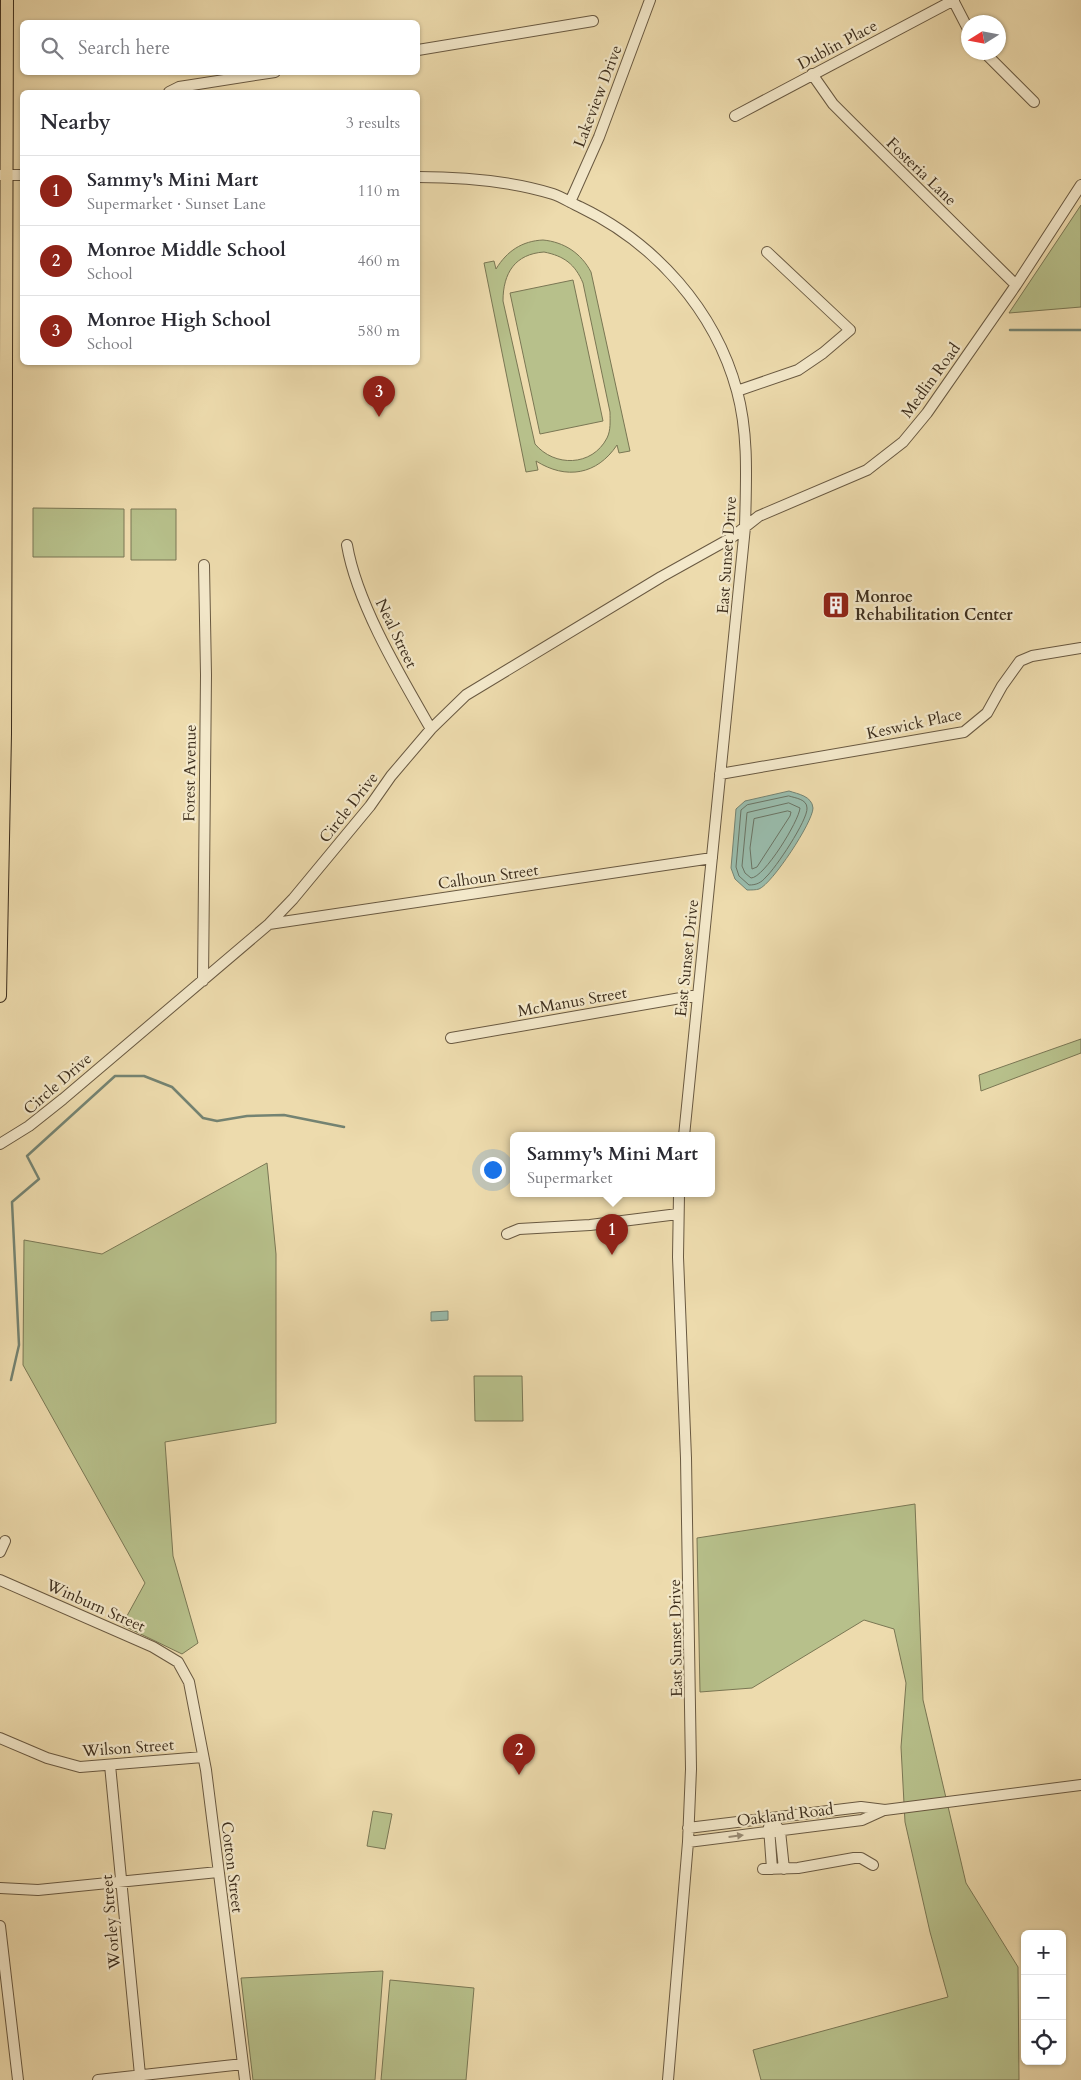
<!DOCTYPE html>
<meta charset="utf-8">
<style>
:root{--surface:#fff;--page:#f2f2f3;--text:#2b2b33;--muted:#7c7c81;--line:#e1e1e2;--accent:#8f2418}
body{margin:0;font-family:Cardo,serif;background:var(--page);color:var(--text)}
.controls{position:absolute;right:15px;bottom:15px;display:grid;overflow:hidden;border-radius:8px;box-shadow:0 1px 4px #0004}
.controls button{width:45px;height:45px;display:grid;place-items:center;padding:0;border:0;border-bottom:1px solid var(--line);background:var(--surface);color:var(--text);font:25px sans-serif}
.compass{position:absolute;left:961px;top:15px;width:45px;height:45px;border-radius:50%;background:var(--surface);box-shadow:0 1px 4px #0004;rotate:259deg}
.you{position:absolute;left:492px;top:1169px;width:18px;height:18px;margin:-12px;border:4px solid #fff;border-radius:50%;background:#1a73e8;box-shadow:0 0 0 8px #1a73e833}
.badge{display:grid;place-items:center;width:32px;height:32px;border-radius:50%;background:var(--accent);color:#fff;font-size:16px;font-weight:700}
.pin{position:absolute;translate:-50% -41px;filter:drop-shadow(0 1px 2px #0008)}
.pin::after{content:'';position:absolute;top:26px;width:18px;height:15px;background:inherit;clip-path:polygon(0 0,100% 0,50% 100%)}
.popup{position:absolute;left:510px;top:1132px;width:205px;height:65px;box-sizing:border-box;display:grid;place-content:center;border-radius:8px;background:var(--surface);filter:drop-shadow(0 1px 4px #0005);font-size:16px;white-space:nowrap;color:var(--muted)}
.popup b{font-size:19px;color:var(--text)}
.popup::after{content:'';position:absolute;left:50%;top:100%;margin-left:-10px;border:10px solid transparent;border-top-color:var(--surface)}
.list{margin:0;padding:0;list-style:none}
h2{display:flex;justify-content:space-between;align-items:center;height:65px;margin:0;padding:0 20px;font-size:21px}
h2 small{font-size:16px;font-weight:400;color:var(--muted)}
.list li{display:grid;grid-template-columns:32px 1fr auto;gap:15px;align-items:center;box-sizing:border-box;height:70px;padding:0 20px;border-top:1px solid var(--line)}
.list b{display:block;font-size:19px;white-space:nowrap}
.list p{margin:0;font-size:16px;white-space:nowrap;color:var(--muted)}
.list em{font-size:16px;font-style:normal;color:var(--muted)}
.icon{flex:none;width:28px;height:28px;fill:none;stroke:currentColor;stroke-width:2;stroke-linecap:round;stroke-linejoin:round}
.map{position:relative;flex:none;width:1081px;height:2080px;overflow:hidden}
.search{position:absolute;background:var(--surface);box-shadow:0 1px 4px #0004;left:20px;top:20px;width:400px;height:55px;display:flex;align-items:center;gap:12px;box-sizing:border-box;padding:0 18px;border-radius:8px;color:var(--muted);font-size:19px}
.panel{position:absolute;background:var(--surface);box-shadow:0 1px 4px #0004;left:20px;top:90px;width:400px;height:275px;border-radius:8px}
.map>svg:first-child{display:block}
</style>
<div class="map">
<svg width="1081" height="2080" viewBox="0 0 1081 2080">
<rect width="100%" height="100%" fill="#eddbad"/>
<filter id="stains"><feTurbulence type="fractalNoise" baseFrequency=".004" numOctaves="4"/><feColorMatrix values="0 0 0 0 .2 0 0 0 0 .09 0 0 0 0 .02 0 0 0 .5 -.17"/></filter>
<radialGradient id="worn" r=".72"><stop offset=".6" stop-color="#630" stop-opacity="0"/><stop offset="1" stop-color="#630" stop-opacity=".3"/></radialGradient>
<!-- green -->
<path fill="#b7c08b" stroke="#7a7754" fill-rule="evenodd" d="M1081,205V307L1009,313Z
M543,240C564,242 581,253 591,272L630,451L619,453L617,445C597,475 566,480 536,461L538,470L526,472L484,263L494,261L496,269C507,251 522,241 543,240ZM544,252C564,256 575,264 583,283L610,412C610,421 611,430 607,438C592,467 554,467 535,444L503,301C503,273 515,254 544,252Z
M573,280L603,421L540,434L510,293Z
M33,508L124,509V557H33Z
M131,509H176V560H131Z
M1081,1039V1053L981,1091L979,1075Z
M267,1163L276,1254V1423L165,1442L173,1556L198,1643L182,1654L122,1625L145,1583L23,1365L24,1240L102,1254Z
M474,1376H522L523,1421H475Z
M915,1504L923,1700L966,1883L1018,1967L1019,2080H761L753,2050L948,1997L930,1932L905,1822L901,1747L906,1683L894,1629L864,1620L752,1688L700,1692L697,1538Z
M373,1811L392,1814L385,1849L367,1846Z
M383,1971L375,2080H253L241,1978Z
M390,1980L474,1988L466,2080H381Z"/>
<!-- water -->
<path fill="#99bbab" stroke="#748372" d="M789,791C798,794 812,796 813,808C813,822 772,884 759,889C756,890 751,890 747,890L735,879L731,868L736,809L745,801Z
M448,1311V1320L431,1321V1312Z"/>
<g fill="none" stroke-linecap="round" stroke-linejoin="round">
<!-- shore -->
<path stroke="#6b7464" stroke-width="1" d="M789,796C795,798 807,799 807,808C808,820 775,869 766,877C761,883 756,885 749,885L739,876L736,867L741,810L747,805Z
M789,803L800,808C799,821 764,878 751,878L745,873L742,866L747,813Z
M788,811L791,812L790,816L757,867L752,869L750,848L754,819Z"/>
<!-- stream -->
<path stroke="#748372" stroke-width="2.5" d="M1010,330H1081
M11,1380L19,1345L12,1202L39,1179L27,1156L115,1076H144L172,1087L203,1118L217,1121L247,1116L284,1115L344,1127"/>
<!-- minor casing -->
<g stroke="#695941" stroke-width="12">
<path id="minor" d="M953,0L968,29
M418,50L593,21
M984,52L1034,102
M812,74L833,104L852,123L1016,285
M169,92L179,87L275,72
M735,116L954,0
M0,175H22
M418,177C461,177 511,181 553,194C562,197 571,203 580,207C655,243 715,310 737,391C749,435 746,482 745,527L684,1136
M570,202L599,137L650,0
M737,391L798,370L823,353L850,330L767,252
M347,545C357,604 401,677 431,729
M720,774L964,732L987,713L1002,686L1020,661L1032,656L1081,648
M269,924L712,858
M203,981L206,675L204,565
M451,1038L698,995
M0,1144L29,1126L63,1099L269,924L293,899L370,806L391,776L431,729L466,695L661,577L731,538L759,516L867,470L903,442L927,413L1016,285L1081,185
M507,1234L519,1229L590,1225L678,1214
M0,1552L5,1541
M0,1580L153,1647L178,1662L189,1682L206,1770L245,2080
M0,1738L47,1758L80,1767L203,1757
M110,1765L140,2075
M776,1825L780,1831L784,1869
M769,1827L772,1869
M688,1828L861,1807L885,1810L1081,1785
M688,1842L862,1820L884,1810
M763,1869L798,1868L854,1858H861L873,1865
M0,1888L38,1890L218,1872
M0,1926L18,2080
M98,2080L243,2064
M668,2080L688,1842L691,1769L686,1458L678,1257L679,1194"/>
</g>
<!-- major casing -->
<g stroke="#3d2e1d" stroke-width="14">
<path id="major" d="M0,996L5,734L7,0"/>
</g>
<!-- minor -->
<use href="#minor" stroke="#f3e8ca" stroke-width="10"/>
<!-- major -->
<use href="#major" stroke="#eddbad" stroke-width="12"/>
</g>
<!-- one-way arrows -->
<defs><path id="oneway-solid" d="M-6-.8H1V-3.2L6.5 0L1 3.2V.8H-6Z" transform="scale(1.25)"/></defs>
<use fill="#988b74" href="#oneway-solid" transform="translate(736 1836) rotate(-7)"/>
<!-- icons -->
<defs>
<g id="building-square" transform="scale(1.4375)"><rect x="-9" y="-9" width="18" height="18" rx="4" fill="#8f2418" stroke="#f3e8ca"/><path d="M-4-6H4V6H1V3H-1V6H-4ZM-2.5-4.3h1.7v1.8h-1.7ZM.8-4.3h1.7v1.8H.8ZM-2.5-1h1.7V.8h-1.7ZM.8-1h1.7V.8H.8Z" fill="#fff"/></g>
</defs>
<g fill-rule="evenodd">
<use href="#building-square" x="836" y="605"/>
</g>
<g text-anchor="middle" stroke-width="4.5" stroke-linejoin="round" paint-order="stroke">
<!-- street labels -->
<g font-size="16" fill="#3d2e1d" stroke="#f3e8ca">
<text transform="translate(837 44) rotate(-28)" y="6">Dublin Place</text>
<text transform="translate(597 96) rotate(-69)" y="6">Lakeview Drive</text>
<text transform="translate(922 171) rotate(44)" y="6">Fosteria Lane</text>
<text transform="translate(930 380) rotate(-54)" y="6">Medlin Road</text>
<text transform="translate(726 555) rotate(-86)" y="6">East Sunset Drive</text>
<text transform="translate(397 633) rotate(64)" y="6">Neal Street</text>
<text transform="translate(914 723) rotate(-12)" y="6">Keswick Place</text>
<text transform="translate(189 773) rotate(-89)" y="6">Forest Avenue</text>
<text transform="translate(348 807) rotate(-52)" y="6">Circle Drive</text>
<text transform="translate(488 876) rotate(-8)" y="6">Calhoun Street</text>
<text transform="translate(686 958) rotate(-84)" y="6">East Sunset Drive</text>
<text transform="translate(572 1001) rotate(-10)" y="6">McManus Street</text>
<text transform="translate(57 1083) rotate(-41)" y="6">Circle Drive</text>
<text transform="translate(96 1605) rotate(24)" y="6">Winburn Street</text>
<text transform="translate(675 1638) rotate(-91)" y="6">East Sunset Drive</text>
<text transform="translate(128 1747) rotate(-4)" y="6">Wilson Street</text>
<text transform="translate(785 1814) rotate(-7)" y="6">Oakland Road</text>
<text transform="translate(233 1867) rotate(83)" y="6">Cotton Street</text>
<text transform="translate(110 1922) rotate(-95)" y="6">Worley Street</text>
</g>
<!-- poi labels -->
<g font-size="16" font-weight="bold" fill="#3d2e1d" stroke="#f3e8ca" text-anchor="start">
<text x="855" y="602">Monroe<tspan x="855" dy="18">Rehabilitation Center</tspan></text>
</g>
</g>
<rect width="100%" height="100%" filter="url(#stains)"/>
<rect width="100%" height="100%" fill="url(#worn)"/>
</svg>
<div class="controls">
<button>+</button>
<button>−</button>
<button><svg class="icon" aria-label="locate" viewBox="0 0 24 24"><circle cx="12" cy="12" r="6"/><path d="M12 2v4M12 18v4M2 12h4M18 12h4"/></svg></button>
</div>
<svg class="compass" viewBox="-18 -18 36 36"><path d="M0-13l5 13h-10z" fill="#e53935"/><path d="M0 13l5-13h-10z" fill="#7c7c81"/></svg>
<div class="you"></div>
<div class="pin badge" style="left:612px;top:1255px">1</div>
<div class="popup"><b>Sammy's Mini Mart</b>Supermarket</div>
<div class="pin badge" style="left:519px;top:1775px">2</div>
<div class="pin badge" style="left:379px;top:417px">3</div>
<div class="search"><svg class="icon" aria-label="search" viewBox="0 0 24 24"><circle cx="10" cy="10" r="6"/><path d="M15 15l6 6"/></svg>Search here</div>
<section class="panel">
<h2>Nearby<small>3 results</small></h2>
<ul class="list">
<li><span class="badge">1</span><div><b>Sammy's Mini Mart</b><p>Supermarket · Sunset Lane</p></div><em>110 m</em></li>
<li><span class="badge">2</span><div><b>Monroe Middle School</b><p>School</p></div><em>460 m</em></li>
<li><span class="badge">3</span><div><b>Monroe High School</b><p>School</p></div><em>580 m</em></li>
</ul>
</section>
</div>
